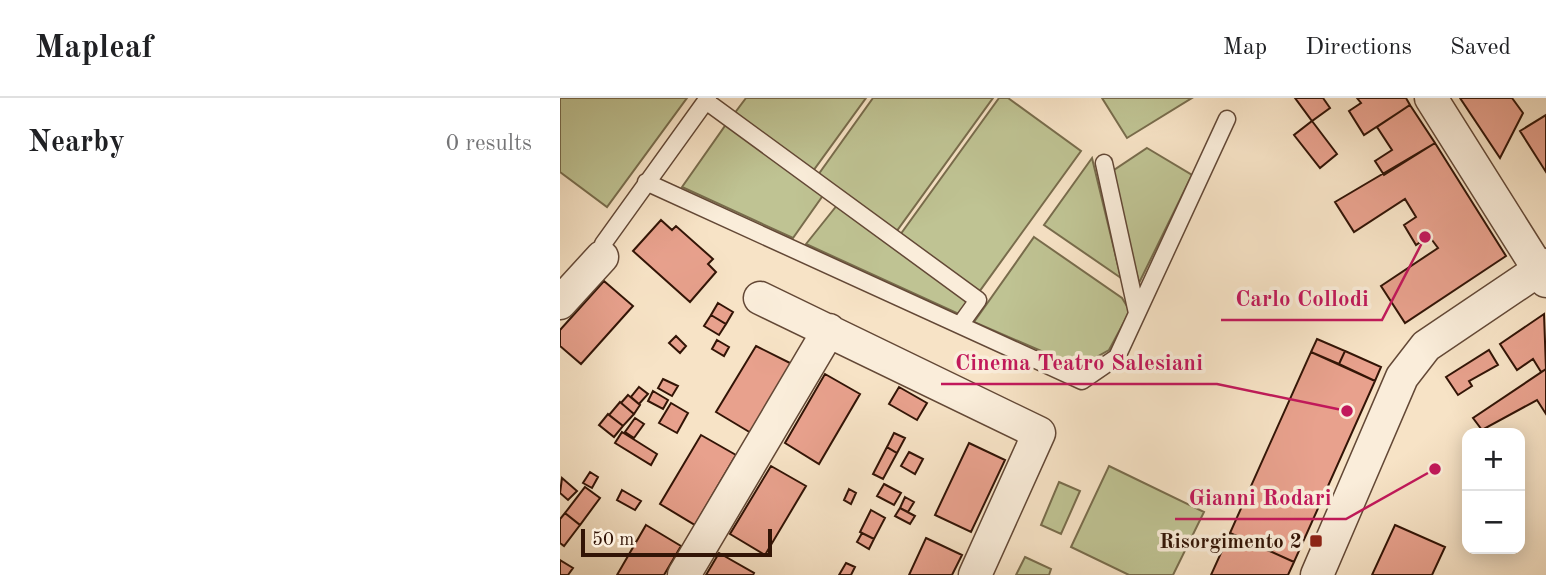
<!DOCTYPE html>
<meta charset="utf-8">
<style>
:root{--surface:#fff;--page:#f2f2f2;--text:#202124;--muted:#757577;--line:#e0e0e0}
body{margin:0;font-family:"Old Standard TT",serif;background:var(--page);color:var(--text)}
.controls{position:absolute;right:21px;bottom:21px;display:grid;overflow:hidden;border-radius:14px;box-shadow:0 4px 18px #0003}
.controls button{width:63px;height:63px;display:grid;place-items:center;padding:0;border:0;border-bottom:2px solid var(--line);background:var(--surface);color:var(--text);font:35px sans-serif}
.scale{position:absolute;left:21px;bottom:18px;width:191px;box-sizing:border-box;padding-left:7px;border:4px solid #321406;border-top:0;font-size:19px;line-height:24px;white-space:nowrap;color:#321406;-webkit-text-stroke:5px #faedda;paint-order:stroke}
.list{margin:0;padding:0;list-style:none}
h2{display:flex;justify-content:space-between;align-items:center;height:91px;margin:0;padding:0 28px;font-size:30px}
h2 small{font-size:23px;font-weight:400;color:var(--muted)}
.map{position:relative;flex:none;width:986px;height:477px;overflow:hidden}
header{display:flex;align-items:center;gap:42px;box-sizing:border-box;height:98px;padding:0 35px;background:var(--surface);border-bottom:2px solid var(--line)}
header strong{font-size:33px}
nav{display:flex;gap:38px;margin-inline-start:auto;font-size:24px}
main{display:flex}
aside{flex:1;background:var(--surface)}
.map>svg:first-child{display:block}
</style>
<header>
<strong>Mapleaf</strong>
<nav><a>Map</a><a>Directions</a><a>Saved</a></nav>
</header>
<main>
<aside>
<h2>Nearby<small>0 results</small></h2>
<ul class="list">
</ul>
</aside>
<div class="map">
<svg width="986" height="477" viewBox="0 0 986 477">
<rect width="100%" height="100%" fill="#f7e3c6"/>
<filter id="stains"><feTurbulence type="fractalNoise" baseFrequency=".00286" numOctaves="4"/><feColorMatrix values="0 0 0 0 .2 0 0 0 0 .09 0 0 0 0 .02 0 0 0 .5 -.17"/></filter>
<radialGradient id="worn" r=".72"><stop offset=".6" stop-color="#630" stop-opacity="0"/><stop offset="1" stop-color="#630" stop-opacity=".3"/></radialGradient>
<!-- green -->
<path fill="#bfc393" stroke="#786c4c" stroke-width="2" d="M0,0H127L47,109L0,74Z
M186,0H306L253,73L174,16Z
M313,0H433L336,134L258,77Z
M439,0H448L521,53L419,194L340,137Z
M542,0H632L567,40Z
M167,25L264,96L233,140L122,89Z
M587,50L632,77L579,185L551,74Z
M532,60L561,180L484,127Z
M278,106L411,202L401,217L246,146Z
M474,139L562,200L570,213L549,252L531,262L509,265L414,224Z
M549,368L644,414L613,477H569L511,449Z
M499,384L520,393L501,436L481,427Z
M465,459L491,471L489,477H456Z"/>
<!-- building -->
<path fill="#e8a18d" stroke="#321406" stroke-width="2" d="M735,0H763L770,10L752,23Z
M797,0H846L850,7L804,37L789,13L801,5Z
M900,0H952L963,15L940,60Z
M850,7L875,45L824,77L815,63L832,52L817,29Z
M986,17V74L960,33Z
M752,23L777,56L760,70L734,37Z
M875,45L946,158L845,225L821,188L878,150L869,138L856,147L844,127L856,119L845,101L794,134L775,104Z
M101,122L112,132L116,128L153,161L148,166L156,174L130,204L73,153Z
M44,183L73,208L21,266L0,248V232Z
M158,205L173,214L166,226L151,217Z
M984,216L986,271L981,274L973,261L957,272L940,246Z
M151,217L166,226L159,237L144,228Z
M116,238L126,248L120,255L109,245Z
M757,241L785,253L779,266L751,254Z
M157,242L169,249L164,258L152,251Z
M196,248L232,266L191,335L156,314Z
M929,252L938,267L909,283L912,288L898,297L886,279Z
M785,253L821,269L815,283L779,266Z
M751,254L815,283L734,464L670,435Z
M986,271V316L977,302L922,332L913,320Z
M265,276L300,296L259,366L225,345Z
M103,281L118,288L112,298L98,290Z
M79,289L88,296L79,306L71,299Z
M339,289L367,305L357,322L329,306Z
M93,293L108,302L103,311L88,303Z
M68,297L80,307L74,316L61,305Z
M60,304L74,316L63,328L49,317Z
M111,305L128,315L117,335L99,325Z
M48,316L63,328L54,339L39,327Z
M75,320L84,326L74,340L65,334Z
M62,334L97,356L91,367L55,345Z
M334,335L345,340L337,355L327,349Z
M141,337L176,357L135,427L100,406Z
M409,345L445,362L411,434L375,417Z
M327,349L337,355L323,381L313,376Z
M349,354L363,361L355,376L341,368Z
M211,368L246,388L205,457L170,436Z
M30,374L38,379L32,390L23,385Z
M2,380L17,393L8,402L0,395Z
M324,386L341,395L334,407L317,398Z
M25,389L40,400L20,427L5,415Z
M289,391L296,395L291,406L284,402Z
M62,392L81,403L75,412L57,402Z
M345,399L354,404L348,414L340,410Z
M340,410L355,418L350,426L335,418Z
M311,412L325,420L314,441L300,434Z
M5,415L20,427L4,448L0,445V421Z
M86,427L121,448L104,477H57Z
M835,427L885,449L872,477H812Z
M302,435L314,441L309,451L297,444Z
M670,435L734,464L728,477H651Z
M366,440L402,457L392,477H349Z
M159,455L194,475L193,477H146Z
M0,462L13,470L8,477H0Z
M286,465L295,469L291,477H279Z"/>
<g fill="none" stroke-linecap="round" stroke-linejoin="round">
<!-- service casing -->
<g stroke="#634836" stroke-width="19">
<path id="service" d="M146,3L418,202L400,227
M544,65L577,215
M86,84L522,283L557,259L667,21
M42,159L43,146L148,0"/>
</g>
<!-- minor casing -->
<g stroke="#634836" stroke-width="35">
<path id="minor" d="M871,0L986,183
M200,200L479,335L415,477
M0,205L42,159
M124,477L269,232
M757,477L842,279L866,248L986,167"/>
</g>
<!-- service -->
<use href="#service" stroke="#faedda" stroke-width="16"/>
<!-- minor -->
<use href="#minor" stroke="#faedda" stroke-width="32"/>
</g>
<!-- markers -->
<rect fill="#8f2418" stroke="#faedda" stroke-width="2.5" x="749" y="436" width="14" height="14" rx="3.5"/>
<g text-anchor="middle" stroke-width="7" stroke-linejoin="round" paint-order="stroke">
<!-- poi labels -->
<g font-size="21" font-weight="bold" fill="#321406" stroke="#faedda" text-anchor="end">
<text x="742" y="450">Risorgimento 2</text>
</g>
</g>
<!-- callouts -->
<path fill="none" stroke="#c2185b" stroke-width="2.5" d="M865 139L822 222H661M787 313L657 286H381M875 371L786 421H615"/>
<g fill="#c2185b" stroke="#faedda" stroke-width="2.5">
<circle cx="865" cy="139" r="7"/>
<circle cx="787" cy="313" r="7"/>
<circle cx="875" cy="371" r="7"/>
</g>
<g font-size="23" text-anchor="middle" font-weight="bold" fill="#c2185b" stroke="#faedda" stroke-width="7" stroke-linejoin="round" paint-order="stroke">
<text x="742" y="208">Carlo Collodi</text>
<text x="519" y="272">Cinema Teatro Salesiani</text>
<text x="700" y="407">Gianni Rodari</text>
</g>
<rect width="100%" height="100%" filter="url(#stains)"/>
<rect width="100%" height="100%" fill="url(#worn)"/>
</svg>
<div class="controls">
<button>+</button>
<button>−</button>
</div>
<div class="scale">50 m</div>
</div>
</main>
